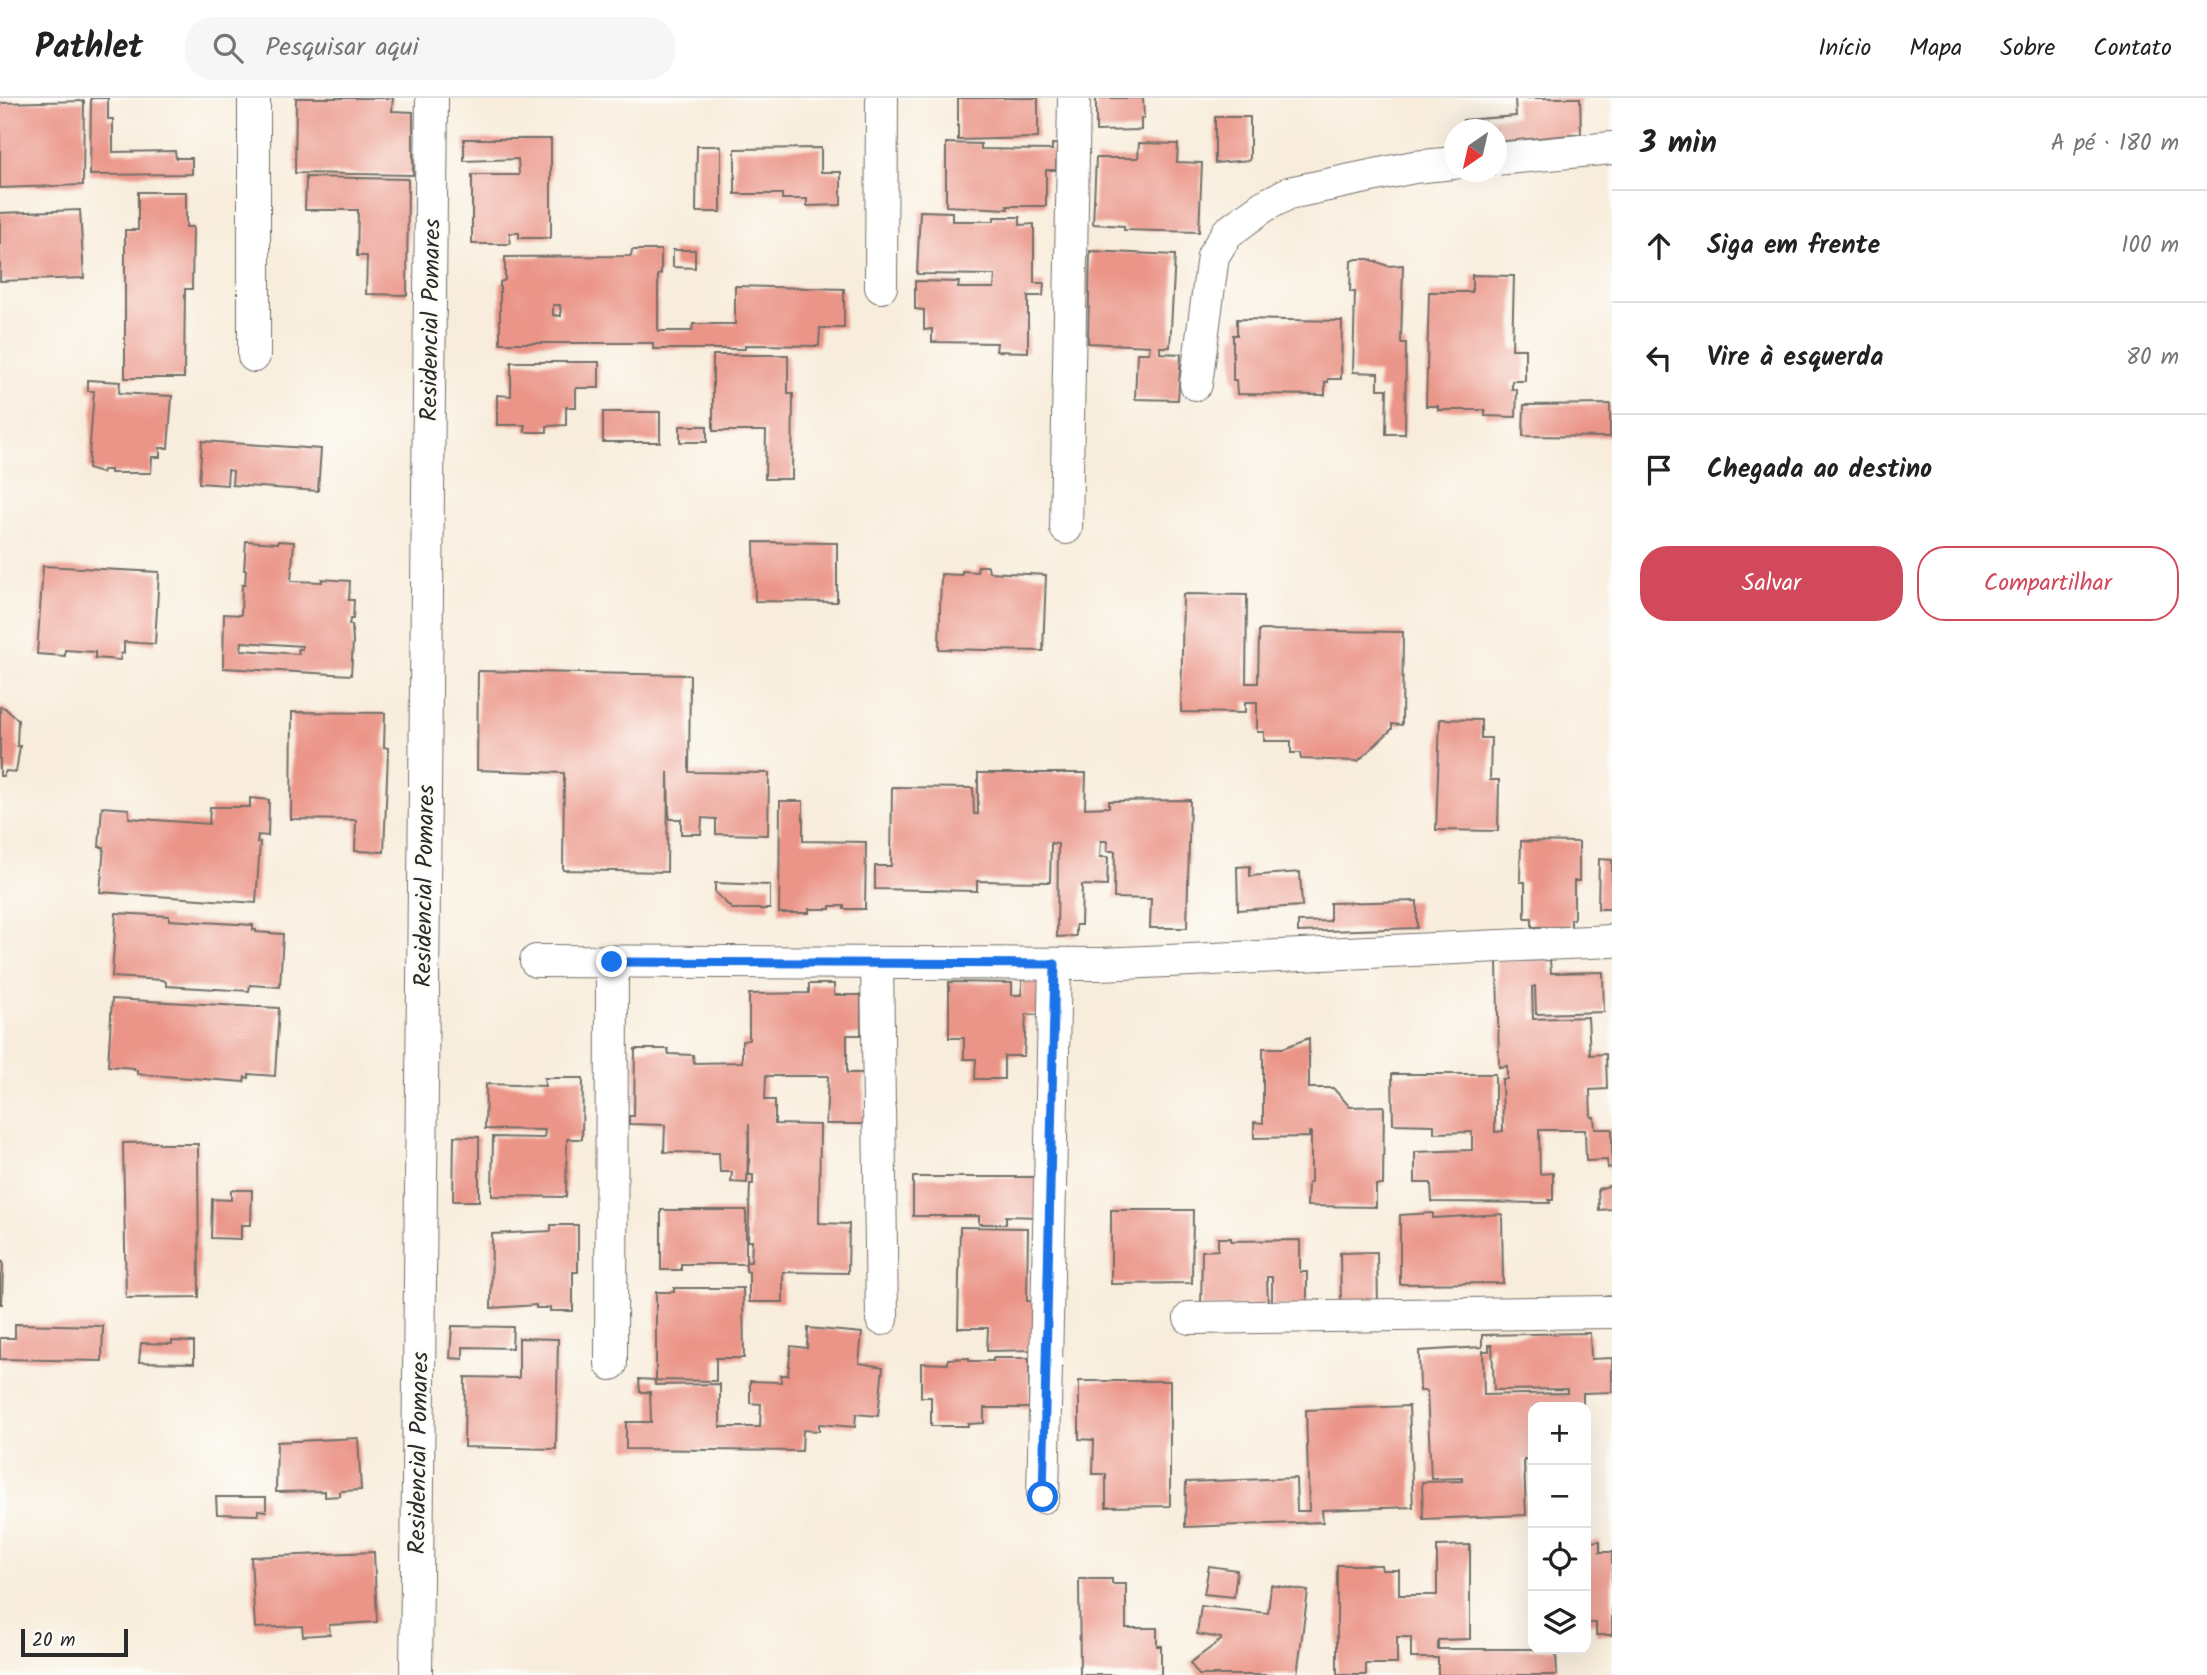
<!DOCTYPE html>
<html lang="pt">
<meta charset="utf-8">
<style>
:root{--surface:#fff;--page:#f6f6f6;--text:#222;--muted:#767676;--line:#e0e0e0;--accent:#d1495b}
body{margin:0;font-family:Kalam,sans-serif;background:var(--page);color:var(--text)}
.controls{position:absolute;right:21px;bottom:21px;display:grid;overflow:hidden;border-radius:14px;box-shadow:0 7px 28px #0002}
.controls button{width:63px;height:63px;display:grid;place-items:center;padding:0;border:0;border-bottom:2px solid var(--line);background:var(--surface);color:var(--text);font:35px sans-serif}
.compass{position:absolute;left:1444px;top:21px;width:63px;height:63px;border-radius:50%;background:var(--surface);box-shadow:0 7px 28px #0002;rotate:214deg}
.scale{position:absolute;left:21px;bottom:18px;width:107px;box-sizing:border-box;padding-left:7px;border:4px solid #2b2b2b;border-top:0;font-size:19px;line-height:24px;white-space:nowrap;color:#2b2b2b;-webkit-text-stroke:5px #fdfcf7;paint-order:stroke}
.stop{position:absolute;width:21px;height:21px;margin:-16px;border:5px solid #1a73e8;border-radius:50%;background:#fff}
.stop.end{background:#1a73e8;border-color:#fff;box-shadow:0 2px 7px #0008}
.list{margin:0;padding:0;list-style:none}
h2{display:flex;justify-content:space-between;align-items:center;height:91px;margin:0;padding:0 28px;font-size:30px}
h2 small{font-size:23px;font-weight:400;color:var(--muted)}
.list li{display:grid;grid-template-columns:46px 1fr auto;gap:21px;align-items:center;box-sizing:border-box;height:112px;padding:0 28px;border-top:2px solid var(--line)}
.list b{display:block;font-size:26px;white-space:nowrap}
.list em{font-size:23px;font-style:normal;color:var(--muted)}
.actions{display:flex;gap:14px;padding:21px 28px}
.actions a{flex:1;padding:16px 0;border:2px solid var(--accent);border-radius:28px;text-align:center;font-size:24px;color:var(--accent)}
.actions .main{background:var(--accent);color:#fff}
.icon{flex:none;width:38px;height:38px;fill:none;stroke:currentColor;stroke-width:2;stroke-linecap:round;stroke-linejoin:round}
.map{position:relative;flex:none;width:1612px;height:1577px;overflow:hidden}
header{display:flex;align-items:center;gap:42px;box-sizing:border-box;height:98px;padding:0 35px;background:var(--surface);border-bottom:2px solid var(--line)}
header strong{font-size:33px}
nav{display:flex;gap:38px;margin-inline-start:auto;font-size:24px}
.search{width:490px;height:63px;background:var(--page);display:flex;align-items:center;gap:18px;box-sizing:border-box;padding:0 24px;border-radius:28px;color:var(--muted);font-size:26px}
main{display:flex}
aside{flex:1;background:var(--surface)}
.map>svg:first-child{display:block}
</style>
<header>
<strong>Pathlet</strong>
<div class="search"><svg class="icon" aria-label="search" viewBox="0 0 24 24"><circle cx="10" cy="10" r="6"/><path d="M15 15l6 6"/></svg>Pesquisar aqui</div>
<nav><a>Início</a><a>Mapa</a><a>Sobre</a><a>Contato</a></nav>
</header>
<main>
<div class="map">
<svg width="1612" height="1577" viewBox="0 0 1612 1577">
<rect width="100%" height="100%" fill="#fdfcf7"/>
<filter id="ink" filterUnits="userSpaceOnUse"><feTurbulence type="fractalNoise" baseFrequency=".0143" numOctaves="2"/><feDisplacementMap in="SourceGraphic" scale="14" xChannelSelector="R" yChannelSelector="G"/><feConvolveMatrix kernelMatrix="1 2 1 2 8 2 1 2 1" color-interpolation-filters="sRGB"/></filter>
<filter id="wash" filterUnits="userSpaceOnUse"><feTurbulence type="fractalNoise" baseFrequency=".00686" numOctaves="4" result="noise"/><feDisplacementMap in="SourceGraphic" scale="28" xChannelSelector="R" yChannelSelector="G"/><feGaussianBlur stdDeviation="1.57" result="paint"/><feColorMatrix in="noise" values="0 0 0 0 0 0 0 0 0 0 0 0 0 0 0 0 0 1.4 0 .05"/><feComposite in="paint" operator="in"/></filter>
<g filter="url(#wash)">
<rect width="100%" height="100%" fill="#f8eddc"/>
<g id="blocks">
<!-- building -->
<path fill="#eb9588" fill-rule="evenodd" d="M91,0H108V21H113V54L175,53L176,60H192V76L90,77Z
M296,0H393L392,13L413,14V77L295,75Z
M958,0H1038V40L958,42Z
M1096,0H1143L1144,20H1141V32L1096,33Z
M1515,0H1580L1581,36L1497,44V32H1463V22L1516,18Z
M84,3L83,87L0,90V5Z
M1215,19H1250V62L1215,65Z
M464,41H551V140H519V135H510V146H472V77H519L518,61L464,63Z
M946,45L981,46V51L1052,52V46L1069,47L1068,63H1056V72H1046V108H1007L1008,111L946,108Z
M1139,45L1178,46L1177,64L1202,65L1199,134L1124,132V128L1093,126L1096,60H1138Z
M697,48H721V114H696Z
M821,50V74H841V107L807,108V101H782V96H735V51Z
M306,79L408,81L407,197L366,196L367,158H357L358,112H305Z
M138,94H186V129H193L192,191H185L184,280H125V132H138Z
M80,112L84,180L0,183V115Z
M920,113L952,114V123H994V119H1020V127L1034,126V185H1044L1043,198H1028V254L996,253L997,245L932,244V231L924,232V212L915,211V183L959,184L958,190H994L995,177L917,176Z
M632,152H661V176L658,177V233H692L693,226H735V188L844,191V230H820L819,248L745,247V251H653V245H500V184L505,182V159L631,158ZM553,207H560L561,218L553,217Z
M673,152H695V170L673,169Z
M1090,153L1175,157L1170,249H1160V255L1181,256L1178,302L1135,301L1137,255H1149L1150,248L1088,245Z
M1357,161H1369L1388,168L1403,167L1401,245H1406L1405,336H1386L1387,291H1378V275L1353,274L1355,194H1350L1351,163Z
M1472,177L1514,178L1512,251H1525V283H1512V291L1517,292L1516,319L1485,318V312H1438V308H1426L1429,194H1472Z
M1237,221L1342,223L1341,281H1328V284H1325V297L1237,296L1236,282H1233V237H1237Z
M713,257H788V296H793L792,381H765L766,333H713Z
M511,264H599V290H576V309H566V327L547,328V334H525V327H497V297L511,298Z
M88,282L120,284L119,295L172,298L168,350H160V359H152L151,375H110V372H103L102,375L88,371L94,293H88Z
M1610,306V339L1523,338L1524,307Z
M603,314H660V344H603Z
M680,328H707V344H680Z
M202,343L321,351L318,393L232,387L233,373L228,372L227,387L199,385Z
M246,443L278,445V443L294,444L291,483L322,484V481L350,483L349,502H354L353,521H350L349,527H352L353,544L351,577L223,570L224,516L241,517L242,487H245L246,472H244ZM242,544L302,548V551H298L299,556L241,552Z
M754,444L837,445V504L755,503Z
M43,468L159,474L155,546L124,544V555L121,556L120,562L95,560V554L65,552V558L37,556Z
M978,468H988L989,474L1046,477L1043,553L939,551L941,476L962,477V473L977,474Z
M1183,496L1247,497L1246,585H1258L1259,532L1403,534L1402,627L1392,626V631L1358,663L1301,661L1300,655H1291V643H1264V634H1257V604H1245V615L1181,614Z
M478,573L690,577L689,674L769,675L768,737L716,736V721L702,720L701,736H681V721H670L669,716L668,674L667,774L563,772L564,675L477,672Z
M0,609L5,610L18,622L17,648H20L16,674L6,673L3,678H0Z
M292,614L385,615L384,649L388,650V655L384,754L355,753L356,722L291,721Z
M1440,621L1481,622V640H1491L1490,682H1499L1498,733L1436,732Z
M978,675H1086L1085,710L1109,709V703L1190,702L1187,830H1150L1151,801L1114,800L1115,753H1107L1108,743H1101L1100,759H1108L1107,788L1082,787L1081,827H1076V838L1057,839L1058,746L1051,745L1050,784L977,783V793L875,791V768H891L892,689L973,690L974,716H978Z
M250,700L269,702L268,738L258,737L257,745L260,744L256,805L100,794L104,749H99L102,709L129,711V720L209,726L210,709H250Z
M780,703H803V743L866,744L865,811H844V808H830V811H809V815H779Z
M1521,743L1579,744V783H1574V821H1571V829H1532V820H1525V784H1520Z
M1599,761L1612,762V811H1598Z
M1250,768V778L1300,774L1302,808L1238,812L1237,769Z
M715,785L770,787V811H732L715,794Z
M1417,803V830L1298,834V824L1330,823V805Z
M116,815L169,818V822L253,827V832H256V834L283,836L280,889L250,887L249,893L166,888V884L163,882L112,879Z
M1550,862L1551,875L1603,874L1604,914L1536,916L1535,888L1532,889L1533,921L1588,919L1590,957L1606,956L1607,991L1590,992L1591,1019H1594L1595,1031H1612V1069L1608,1070L1607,1062L1586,1063L1585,1032H1539L1540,1076L1553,1075V1102H1549L1550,1105L1432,1104L1431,1085H1415V1054L1472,1052V1034L1434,1035V1027L1393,1026L1392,976H1495V1034L1503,1033L1502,981H1507V968L1499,969L1497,863Z
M1022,867H1040L1038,917L1026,916L1024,958H1004V981H975L976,961H964V940H949V884L1012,885V897H1022Z
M809,886H834V897H861V937H847V975H864V1026H826L828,978H766L765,1002H775V1026L820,1027L819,1125L849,1126L848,1175L783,1174V1204H749V1174L746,1173V1166H681V1172H661V1112H746V1164H751L752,1143H748L750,1086H753V1077H749V1026L747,1085L731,1084L732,1074H720L719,1055L664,1054L665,1027L629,1026V1018H634L635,951H668L669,956L693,957L694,965L742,964V943L749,942V896L809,895Z
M112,901L279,910L275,978L249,976V980L245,979L244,984L137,976V972H134V970L108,968Z
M1309,940V990H1333L1350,1009L1384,1008L1383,1087H1376V1109L1307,1108L1308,1085L1311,1084V1034H1309V1039L1254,1040V1024L1263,1025V950H1283Z
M544,980H583L582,1041H567L566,1099L492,1098L493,1039L544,1040L545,1032L485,1031L486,986L545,988Z
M454,1038L479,1039V1103H453Z
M159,1044V1046H198L199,1199L126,1200L123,1045Z
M913,1079H1037V1119L1006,1118V1126H979V1118H913Z
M1612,1087V1111L1599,1112L1598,1091Z
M231,1092H252L251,1127H241V1141L211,1140L212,1101L231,1102Z
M1111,1112H1193L1192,1185L1111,1186Z
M1433,1115V1120L1502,1116L1503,1185L1400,1186V1117Z
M551,1127H578V1174H573V1213H550V1210H536V1207L491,1210L492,1136L551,1133Z
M960,1129L1028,1130L1027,1203H1036V1252L987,1253L988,1230H958Z
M1218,1140H1231V1143L1300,1142V1174H1307V1208H1272V1179H1267L1268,1208L1201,1209L1202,1153L1218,1152Z
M1377,1154L1378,1207L1341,1208L1340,1155Z
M0,1163L3,1164L2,1206H0Z
M674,1190H743L744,1260H716V1283L656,1282V1194H674Z
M15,1226L103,1228L102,1263L0,1261V1240H15Z
M452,1228L513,1229L512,1250L463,1249V1261L450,1260Z
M808,1230L862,1235L859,1265L883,1269L878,1318L856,1316L855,1329L819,1326V1333L803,1332L802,1353L626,1351V1324H651L650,1294H640L639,1281L655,1282V1287L720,1286V1329H760L761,1306L750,1305V1283L781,1284V1277H788L791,1248L807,1250Z
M1590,1235L1591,1261L1612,1260V1294L1583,1295V1309H1533V1362H1524L1526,1417L1423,1421L1422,1384L1463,1383V1380L1431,1381L1427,1293H1420L1419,1253L1482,1249V1237ZM1489,1247H1492L1494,1292L1567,1291V1295L1484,1297L1483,1253H1489Z
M519,1240L558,1241L556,1351L464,1349L465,1279L519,1280Z
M172,1243L194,1244V1265L139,1264L141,1245L172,1246Z
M969,1260V1263H993V1260H1029V1310H984V1325L968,1326V1328H931V1299H921V1265L948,1266V1261Z
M1079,1283H1170V1408L1106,1409V1376H1093L1094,1342L1079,1341Z
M1409,1308L1413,1409L1322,1412L1323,1424L1185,1429L1186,1384L1296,1380L1297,1413H1309L1306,1312Z
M358,1340L361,1392L340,1393V1398L325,1399V1393L276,1394L277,1344Z
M216,1399H266V1413L258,1412V1417L217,1416Z
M1600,1443V1454H1612V1537H1596V1525H1586V1444Z
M1470,1447V1541L1438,1542V1551H1556L1557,1577H1438V1560H1411V1539H1397V1566H1366V1577H1337V1467H1381L1382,1472H1399V1497H1437V1448Z
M374,1454L377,1524L329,1527L330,1536L303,1538L302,1528L255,1530L251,1459Z
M1209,1468L1237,1472L1234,1499L1204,1496Z
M1079,1481H1112V1486H1126V1530H1157V1548H1161V1577H1080Z
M1271,1487L1308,1493L1297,1577H1199L1190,1565L1221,1542V1540L1197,1536L1201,1508L1268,1515Z"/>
</g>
</g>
<g filter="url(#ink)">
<use href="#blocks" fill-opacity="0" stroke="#736f69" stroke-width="2"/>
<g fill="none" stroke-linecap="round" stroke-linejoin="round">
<!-- street casing -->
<g stroke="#736f69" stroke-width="34">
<path id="street" d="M1496,61L1612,50
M881,189L882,0
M254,258V0
M1196,286L1213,158L1227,135L1264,108L1289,95L1414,69L1454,65
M1066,430L1074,0
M536,863L1100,866L1612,843
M877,865L882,1221
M1190,1220L1612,1214
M611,1266L612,864
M1043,1399L1055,866
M416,1577L432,0"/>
</g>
<!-- street -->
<use href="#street" stroke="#fff" stroke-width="32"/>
</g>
</g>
<g fill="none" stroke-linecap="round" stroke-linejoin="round" filter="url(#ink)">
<!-- route -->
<path stroke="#1a73e8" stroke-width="9" d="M612,864L1055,866L1043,1399"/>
</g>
<g text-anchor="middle" stroke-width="5" stroke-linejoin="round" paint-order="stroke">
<!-- street labels -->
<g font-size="24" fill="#2b2b2b" stroke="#fdfcf7">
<text transform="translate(430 222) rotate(-89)" y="8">Residencial Pomares</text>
<text transform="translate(424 788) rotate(-89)" y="8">Residencial Pomares</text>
<text transform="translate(418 1355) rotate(-89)" y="8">Residencial Pomares</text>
</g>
</g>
</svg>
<div class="controls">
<button>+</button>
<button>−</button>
<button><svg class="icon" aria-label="locate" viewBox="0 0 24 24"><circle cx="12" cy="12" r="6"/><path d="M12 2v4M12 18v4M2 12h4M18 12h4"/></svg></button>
<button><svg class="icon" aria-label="layers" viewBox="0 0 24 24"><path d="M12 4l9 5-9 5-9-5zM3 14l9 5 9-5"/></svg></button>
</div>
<svg class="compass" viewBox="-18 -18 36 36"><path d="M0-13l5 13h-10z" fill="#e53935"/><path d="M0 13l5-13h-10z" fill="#767676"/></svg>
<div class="scale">20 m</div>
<div class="stop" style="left:1043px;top:1399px"></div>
<div class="stop end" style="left:612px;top:864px"></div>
</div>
<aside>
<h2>3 min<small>A pé · 180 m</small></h2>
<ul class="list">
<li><svg class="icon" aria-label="ahead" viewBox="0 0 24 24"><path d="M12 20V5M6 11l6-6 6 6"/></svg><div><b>Siga em frente</b></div><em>100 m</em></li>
<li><svg class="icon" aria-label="left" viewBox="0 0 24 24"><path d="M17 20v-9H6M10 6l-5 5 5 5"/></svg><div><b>Vire à esquerda</b></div><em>80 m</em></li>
<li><svg class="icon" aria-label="arrive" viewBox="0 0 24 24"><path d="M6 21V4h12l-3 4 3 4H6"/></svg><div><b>Chegada ao destino</b></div></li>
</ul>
<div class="actions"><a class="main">Salvar</a><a>Compartilhar</a></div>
</aside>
</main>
